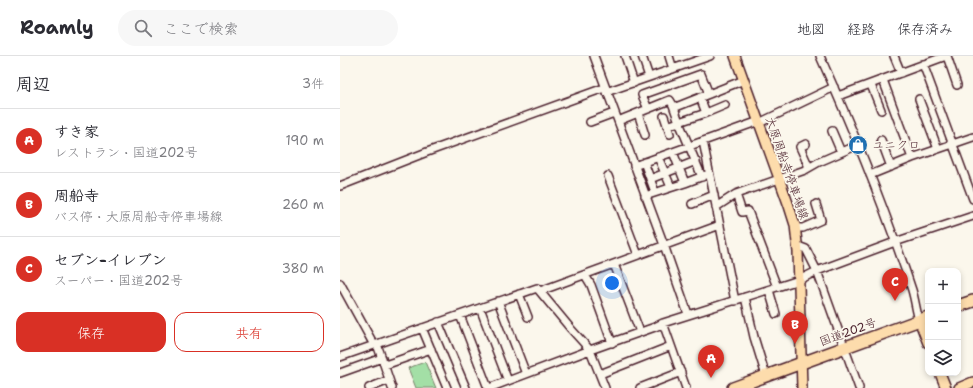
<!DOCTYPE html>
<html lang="ja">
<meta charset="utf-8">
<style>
:root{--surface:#fff;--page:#f7f7f7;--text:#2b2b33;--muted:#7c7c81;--line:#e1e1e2;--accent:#d93025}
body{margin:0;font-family:"Shantell Sans","Klee One",sans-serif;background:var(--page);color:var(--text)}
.controls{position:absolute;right:12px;bottom:12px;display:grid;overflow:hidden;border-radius:8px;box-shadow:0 2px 6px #0003}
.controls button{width:36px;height:36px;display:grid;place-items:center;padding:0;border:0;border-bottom:1px solid var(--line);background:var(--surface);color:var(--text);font:20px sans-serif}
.you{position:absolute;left:272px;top:227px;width:14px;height:14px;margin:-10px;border:3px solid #fff;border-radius:50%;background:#1a73e8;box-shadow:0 0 0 6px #1a73e833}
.badge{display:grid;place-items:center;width:26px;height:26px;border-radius:50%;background:var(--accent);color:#fff;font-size:13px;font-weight:700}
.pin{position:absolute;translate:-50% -33px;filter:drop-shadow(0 1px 2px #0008)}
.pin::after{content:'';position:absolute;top:21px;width:14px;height:12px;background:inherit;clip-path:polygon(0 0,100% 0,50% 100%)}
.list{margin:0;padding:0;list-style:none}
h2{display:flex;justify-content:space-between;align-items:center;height:52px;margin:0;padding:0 16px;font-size:17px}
h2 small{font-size:13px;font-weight:400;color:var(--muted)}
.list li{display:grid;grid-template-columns:26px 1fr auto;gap:12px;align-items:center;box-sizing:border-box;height:64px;padding:0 16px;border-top:1px solid var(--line)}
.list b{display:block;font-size:15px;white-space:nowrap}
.list p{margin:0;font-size:13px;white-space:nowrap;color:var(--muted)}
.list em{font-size:13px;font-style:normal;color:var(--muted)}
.actions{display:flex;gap:8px;padding:12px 16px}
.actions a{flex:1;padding:9px 0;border:1px solid var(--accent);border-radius:12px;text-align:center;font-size:14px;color:var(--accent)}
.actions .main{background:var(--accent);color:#fff}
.icon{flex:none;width:22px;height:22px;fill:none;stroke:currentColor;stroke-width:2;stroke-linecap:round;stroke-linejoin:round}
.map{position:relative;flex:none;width:633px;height:332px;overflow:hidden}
header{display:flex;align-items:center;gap:24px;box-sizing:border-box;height:56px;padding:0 20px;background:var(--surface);border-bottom:1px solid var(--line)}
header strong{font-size:19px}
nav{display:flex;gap:22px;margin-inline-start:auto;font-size:14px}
.search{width:280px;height:36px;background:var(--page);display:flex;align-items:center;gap:10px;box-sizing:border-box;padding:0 14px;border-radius:22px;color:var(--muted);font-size:15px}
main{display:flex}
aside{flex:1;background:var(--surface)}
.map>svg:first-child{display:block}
</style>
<header>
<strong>Roamly</strong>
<div class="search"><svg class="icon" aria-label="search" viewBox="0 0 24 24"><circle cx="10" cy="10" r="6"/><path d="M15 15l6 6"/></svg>ここで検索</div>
<nav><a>地図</a><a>経路</a><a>保存済み</a></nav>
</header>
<main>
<aside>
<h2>周辺<small>3件</small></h2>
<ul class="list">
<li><span class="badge">A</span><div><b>すき家</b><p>レストラン · 国道202号</p></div><em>190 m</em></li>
<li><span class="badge">B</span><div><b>周船寺</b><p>バス停 · 大原周船寺停車場線</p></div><em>260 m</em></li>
<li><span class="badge">C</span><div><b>セブン-イレブン</b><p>スーパー · 国道202号</p></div><em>380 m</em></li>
</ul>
<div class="actions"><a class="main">保存</a><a>共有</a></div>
</aside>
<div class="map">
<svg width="633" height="332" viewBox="0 0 633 332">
<rect width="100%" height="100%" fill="#fbf7ec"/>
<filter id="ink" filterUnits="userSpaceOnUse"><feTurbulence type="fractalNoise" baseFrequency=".025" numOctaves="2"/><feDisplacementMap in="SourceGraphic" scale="8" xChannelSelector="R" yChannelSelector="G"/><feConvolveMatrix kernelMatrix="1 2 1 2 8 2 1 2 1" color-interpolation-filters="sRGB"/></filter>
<g filter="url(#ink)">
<!-- green -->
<path fill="#a3dfa6" stroke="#767f68" d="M85,306L96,332H76L68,312Z"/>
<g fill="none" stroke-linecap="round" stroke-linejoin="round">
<!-- stream -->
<path stroke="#698595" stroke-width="1.5" d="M20,271L28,287"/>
<!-- minor casing -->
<g stroke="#4a1f2b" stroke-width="10">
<path id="minor" d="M254,0L324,189L348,258
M285,0L294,27
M302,0L309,21
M329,0L333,13
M480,0C514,76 546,155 572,234C575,244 576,254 579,264
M554,0L561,17
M607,0L617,29
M583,8L633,143
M543,24L572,102
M531,29L541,54
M266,36L370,0
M498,40L606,0
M579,43L598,93
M333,49L339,66L366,57L360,41
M308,53L302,39L361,18L369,38
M298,57L305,79
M366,57L385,49
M324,60L330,78
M278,65L330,44L333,49L336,51L404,24
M250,66L274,57
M419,67L494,31
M327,70L339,66L362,121
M492,75L501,96
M541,84L551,111
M363,85L395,245
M466,88L460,91L469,111
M333,96L345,127
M318,101L331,131
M304,106L315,136
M294,110L419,65
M530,119L572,102L633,81
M268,120L298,199
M310,123L356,105
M0,130L87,96L264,32
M396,138L402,156L408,155L437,231
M305,140L345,127L366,119
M352,148L374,139
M376,151L396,138L465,114L479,106L518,89
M455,172H463L481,164L476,148
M458,190L466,193L477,215L519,332
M274,208L300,276
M245,219L251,229L272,287
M0,227L34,289
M429,234L436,258
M200,235L380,169
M179,238L188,261
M405,241L414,281L426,320
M158,245L186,318
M140,252L168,325
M120,259L148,332
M98,266L126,332
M323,267L346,332
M82,272L107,332
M37,288L52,332
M0,301L197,232L231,273L250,294L265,332
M45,309L91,293
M0,317L42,302
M260,318L331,290
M29,332L49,324
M149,332L250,294L315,271L323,267L437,231L459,224L477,215L555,186L633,160
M300,332L341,316"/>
</g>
<!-- major casing -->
<g stroke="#4a1f2b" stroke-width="12">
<path id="major" d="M395,0L449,150L455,169L458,196L462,332
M579,264L588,287
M600,317L606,332
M619,332L633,326"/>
</g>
<!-- highway casing -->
<g stroke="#4a1f2b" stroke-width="14">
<path id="highway" d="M618,250L633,245
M393,332L588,261"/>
</g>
<!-- minor -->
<use href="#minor" stroke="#fbf7ec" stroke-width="7"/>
<!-- major -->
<use href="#major" stroke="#fddcac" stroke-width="9"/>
<!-- highway -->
<use href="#highway" stroke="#fddcac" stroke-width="11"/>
</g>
</g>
<!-- icons -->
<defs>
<g id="shop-disc" transform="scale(1)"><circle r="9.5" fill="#1f6fb2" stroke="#fbf7ec"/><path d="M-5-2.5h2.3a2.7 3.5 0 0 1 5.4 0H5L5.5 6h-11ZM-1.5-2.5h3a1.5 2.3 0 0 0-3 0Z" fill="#fff"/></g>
</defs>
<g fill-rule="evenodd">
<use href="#shop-disc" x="518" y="89"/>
</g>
<g text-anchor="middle" stroke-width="3.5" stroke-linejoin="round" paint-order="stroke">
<!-- poi labels -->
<g font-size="12" fill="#4a1f2b" stroke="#fbf7ec" text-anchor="start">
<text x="532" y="93">ユニクロ</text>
</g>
<!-- street labels -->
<g font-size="12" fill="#4a1f2b" stroke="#fbf7ec">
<text transform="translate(447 112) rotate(71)" y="4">大原周船寺停車場線</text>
<text transform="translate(508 276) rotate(-20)" y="4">国道202号</text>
</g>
</g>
</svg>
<div class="controls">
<button>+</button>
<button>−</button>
<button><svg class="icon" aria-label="layers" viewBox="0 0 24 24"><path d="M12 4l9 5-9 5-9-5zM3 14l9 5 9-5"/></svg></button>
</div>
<div class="you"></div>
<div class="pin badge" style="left:371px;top:322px">A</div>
<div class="pin badge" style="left:455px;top:288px">B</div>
<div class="pin badge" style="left:555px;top:245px">C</div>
</div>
</main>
